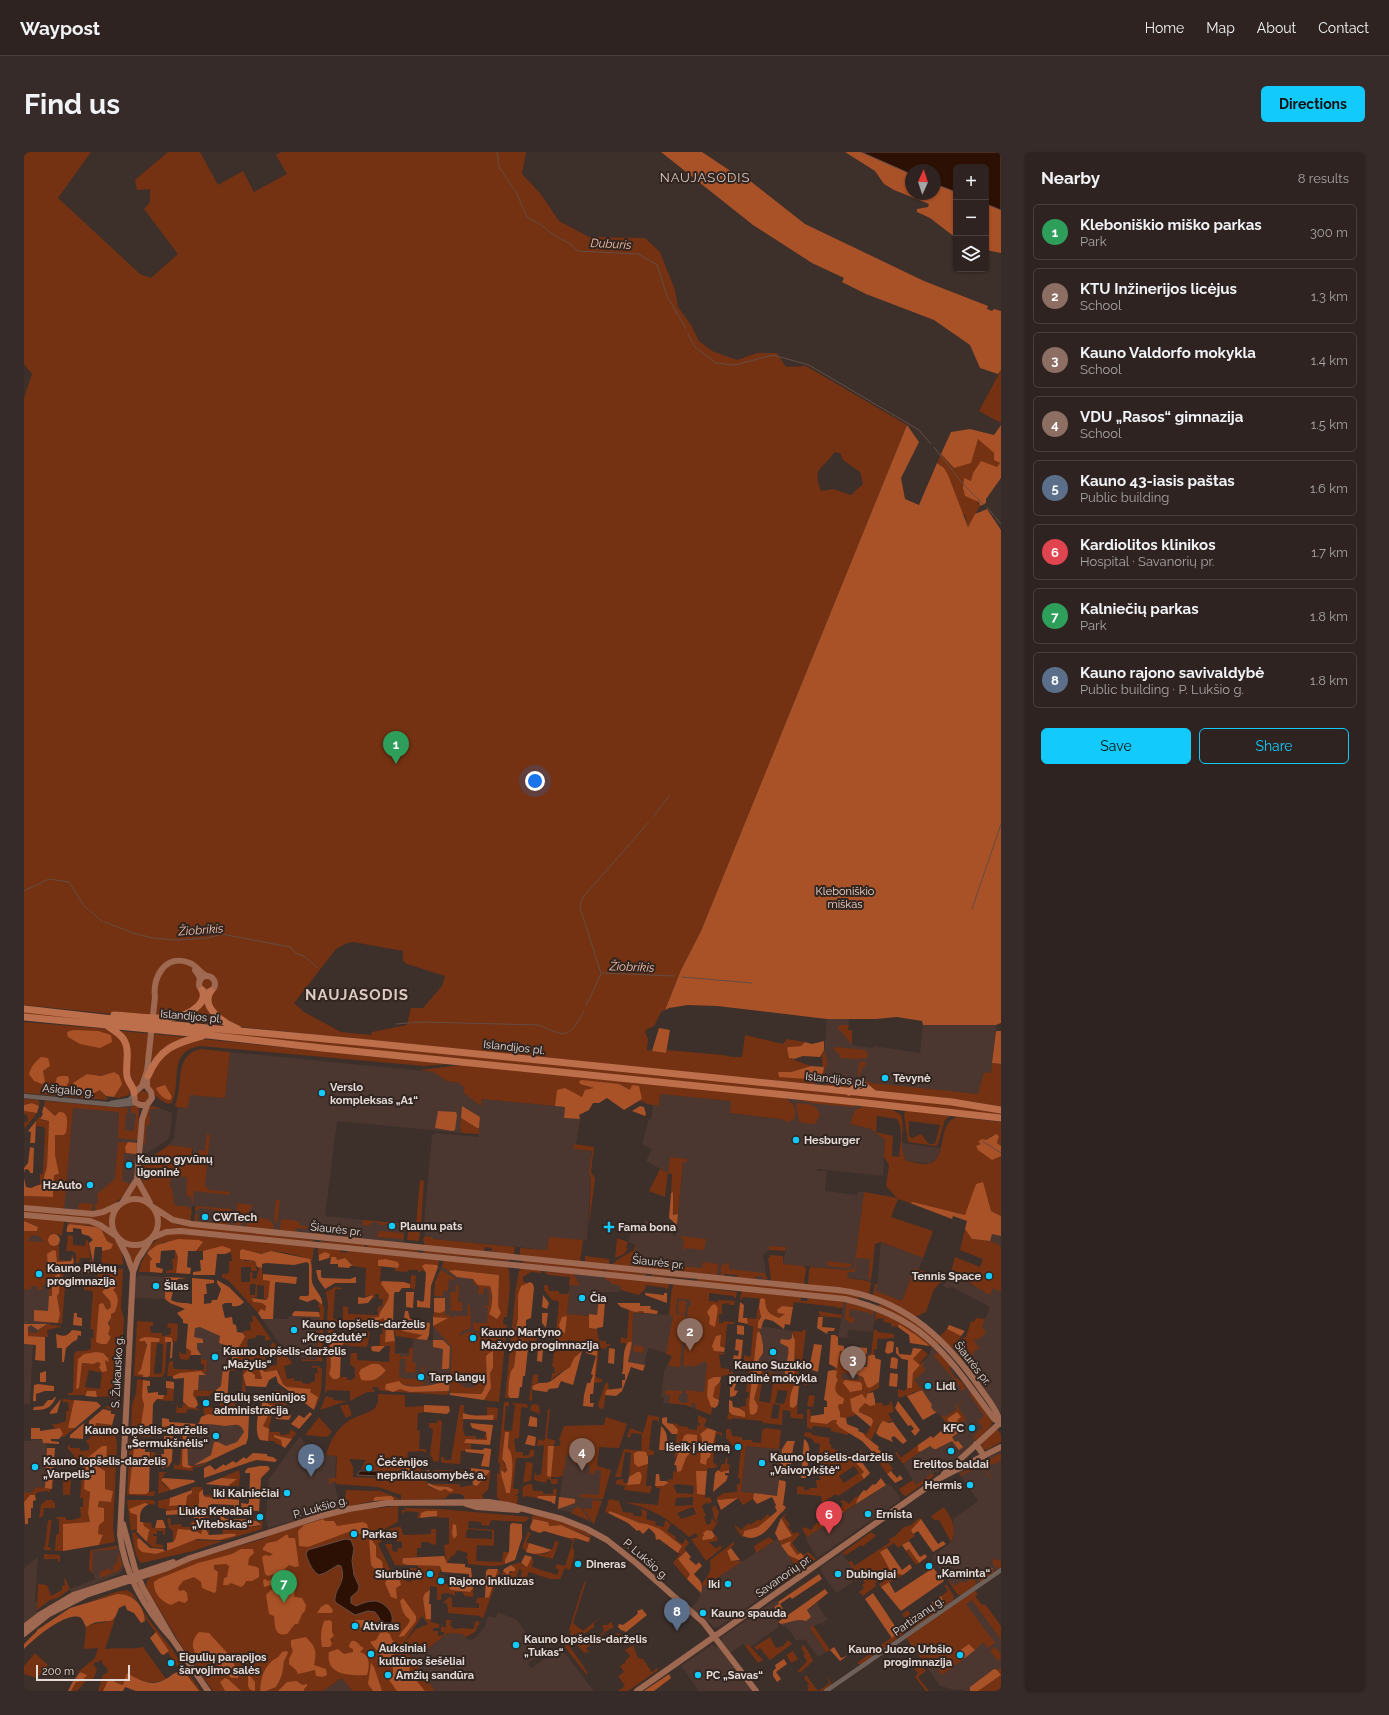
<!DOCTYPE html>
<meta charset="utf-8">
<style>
:root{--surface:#2e2320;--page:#362b29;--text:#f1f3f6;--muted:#a7a4a5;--line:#49403e;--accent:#12cafb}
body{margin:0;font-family:Raleway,sans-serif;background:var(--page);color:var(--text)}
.controls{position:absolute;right:12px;top:12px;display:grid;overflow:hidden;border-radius:6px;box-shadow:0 1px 3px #0004}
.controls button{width:36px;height:36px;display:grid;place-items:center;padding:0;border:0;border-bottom:1px solid var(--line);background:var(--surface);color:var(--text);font:20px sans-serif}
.compass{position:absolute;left:881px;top:12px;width:36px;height:36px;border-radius:50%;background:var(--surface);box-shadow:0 1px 3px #0004;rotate:3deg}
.scale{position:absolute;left:12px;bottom:10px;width:94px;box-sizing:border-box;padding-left:4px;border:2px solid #e4dbd8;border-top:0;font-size:11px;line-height:14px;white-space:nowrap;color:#e4dbd8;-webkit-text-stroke:3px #322520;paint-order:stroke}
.you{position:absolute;left:511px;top:629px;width:14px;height:14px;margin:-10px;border:3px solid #fff;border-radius:50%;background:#1a73e8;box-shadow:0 0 0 6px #1a73e833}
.badge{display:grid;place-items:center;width:26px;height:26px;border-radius:50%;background:var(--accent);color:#fff;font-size:13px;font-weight:700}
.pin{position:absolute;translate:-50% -33px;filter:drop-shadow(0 1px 2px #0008)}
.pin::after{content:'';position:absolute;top:21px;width:14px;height:12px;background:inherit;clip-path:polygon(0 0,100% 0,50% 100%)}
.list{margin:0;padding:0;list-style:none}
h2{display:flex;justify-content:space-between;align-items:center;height:52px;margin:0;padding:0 16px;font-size:17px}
h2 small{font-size:13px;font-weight:400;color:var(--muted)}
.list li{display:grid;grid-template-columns:26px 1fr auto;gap:12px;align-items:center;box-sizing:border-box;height:56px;margin:0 8px 8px;padding:0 8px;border:1px solid var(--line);border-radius:6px}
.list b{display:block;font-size:15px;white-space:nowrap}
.list p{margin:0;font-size:13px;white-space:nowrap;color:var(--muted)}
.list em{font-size:13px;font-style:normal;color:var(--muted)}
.actions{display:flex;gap:8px;padding:12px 16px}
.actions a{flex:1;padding:9px 0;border:1px solid var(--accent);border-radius:6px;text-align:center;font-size:14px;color:var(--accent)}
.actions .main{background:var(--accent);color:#111}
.icon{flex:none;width:22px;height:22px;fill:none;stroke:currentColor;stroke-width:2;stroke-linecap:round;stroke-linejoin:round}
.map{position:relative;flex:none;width:977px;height:1539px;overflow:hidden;border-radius:6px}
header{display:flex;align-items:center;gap:24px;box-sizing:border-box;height:56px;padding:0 20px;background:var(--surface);border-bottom:1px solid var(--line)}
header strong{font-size:19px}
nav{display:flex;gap:22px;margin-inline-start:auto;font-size:14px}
.intro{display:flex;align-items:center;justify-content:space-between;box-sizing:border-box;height:96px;padding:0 24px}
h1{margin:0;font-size:28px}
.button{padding:10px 18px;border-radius:6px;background:var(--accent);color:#111;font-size:14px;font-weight:700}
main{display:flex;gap:24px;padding:0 24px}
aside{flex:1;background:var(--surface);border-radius:6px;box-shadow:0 1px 3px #0004}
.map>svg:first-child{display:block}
</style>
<header>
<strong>Waypost</strong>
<nav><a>Home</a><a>Map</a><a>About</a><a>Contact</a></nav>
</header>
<div class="intro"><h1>Find us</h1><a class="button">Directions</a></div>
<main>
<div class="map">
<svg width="977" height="1539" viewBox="0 0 977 1539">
<rect width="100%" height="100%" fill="#3d2f2a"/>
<!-- built -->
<path fill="#4b372f" d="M803,867H825L824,878H828V893L849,896L850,894L896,901L899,873H972L967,921L960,920L955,942L872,935L847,931L841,929L849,938L789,932L795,928L799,920L798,902L800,898Z
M206,900L409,920L423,929L438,932L457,953L458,947L541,955L540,966L556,967L552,993L550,992V997L568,999L565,1020L567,1026L563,1088L525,1086L523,1098L409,1087L408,1085L401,1084L400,1072L408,983L413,981L454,985L456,965L438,954L436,976L438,981L313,969L301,1064L381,1072L380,1089L378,1091L332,1087L331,1085L301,1081L300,1084L170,1070L171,1054H168L167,1068L150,1067L144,1021L167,1022L169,998L168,996L145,993L150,985L154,955L164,956L165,942L201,946Z
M636,942L708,949L706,961L757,967L764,970L771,960V955L768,950L759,945L839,954L834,956L826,972L847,977L861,988L859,1024L793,1017V1019H803L801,1039L833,1043L834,1040H840L832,1103L850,1105L847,1131L842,1128L823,1126V1118L759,1112L762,1095L746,1094L745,1098L739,1103L743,1128L714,1126L713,1123L700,1122V1125L605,1115L613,1093L604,1090L610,1071L618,1074L621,1068L642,1074L648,1076L649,1084H652L659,1010H663L646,1005L644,1021L622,1009L628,997L618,992L625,967H627L629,953L635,954Z
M32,949L110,952L115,956L110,1025L103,1039L90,1052L72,1060L37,1057L29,1038L30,1023L33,1017L31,1003Z
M126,954H130L148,961L146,983L143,988L119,1004V983Z
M878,991L917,996L912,1007L905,1012L882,1009L877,999Z
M0,1072L32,1075L26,1173L14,1181L0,1180Z
M968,1082L977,1084V1260L931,1199L961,1167L966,1155L928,1135L925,1137L918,1134L922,1131L927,1120L949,1134Z
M857,1090L899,1106L895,1117L891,1116L878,1149L849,1144L851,1132H853Z
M418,1112L473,1118L482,1132L470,1250L426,1243L359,1239V1232L371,1213L372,1201H388L389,1187L409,1188L411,1130Z
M547,1121L599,1125L597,1138L595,1140H575L573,1163L565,1162V1164L543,1162Z
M115,1123L141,1125V1147L110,1146L112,1127Z
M648,1136L685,1141V1149L691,1150L689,1173L697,1180L687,1263L661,1253L639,1251L640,1246L637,1245L640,1220L648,1203L625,1196L621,1207V1213L604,1210L608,1191L609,1161L645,1163Z
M819,1149L854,1158L851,1163L849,1180L824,1178L823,1186L814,1185L818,1164Z
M265,1164L296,1165L293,1208L270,1205L253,1188L238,1167H264Z
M169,1172L184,1176L205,1191L203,1239L174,1238L175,1223H182L183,1208L177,1207V1203H167Z
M736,1174L769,1179L764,1223L730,1220Z
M0,1192L9,1193L6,1252H0Z
M908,1194L924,1211L933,1225L948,1241L968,1272L936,1303L913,1321L911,1320L892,1333L879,1312L928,1279L913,1260L910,1259L890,1240L888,1236L889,1221L905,1203Z
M813,1199L849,1201L845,1250L809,1248Z
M582,1265L603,1272L595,1296L575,1295L573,1314L587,1318L570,1372L546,1360L533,1357L536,1344L539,1322L531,1294H535L537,1290L535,1288L540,1274L580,1273Z
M180,1267L222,1269L221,1291L176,1314L161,1313L163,1276L179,1277Z
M276,1284L287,1301L312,1304L311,1334L316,1356L244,1376L242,1367L245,1327Z
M7,1287L18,1288L19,1291H23L21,1336L12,1335L8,1341L0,1340V1289H7Z
M722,1294L758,1297L754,1344L717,1340Z
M977,1298V1415L937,1443L933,1442L908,1405L926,1391L930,1386L929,1367L954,1349L934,1320Z
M865,1331L876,1345V1348L793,1406L781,1386Z
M753,1387L775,1419L694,1475H690L667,1456L674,1448L679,1435Z
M95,1393L100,1415L97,1421L48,1441L46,1437L71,1427L70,1422L65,1418L66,1398Z
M818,1401L829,1417L828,1431L812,1441L796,1418L797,1415Z
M14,1405L11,1449L13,1450V1459L14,1461L0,1473V1416Z
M948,1447L977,1488V1539H940L938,1537L931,1538L916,1534L885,1489Z
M752,1448L755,1452L747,1457L754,1470L755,1475L726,1495L724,1492L721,1494L719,1492L706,1501L697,1488L698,1485Z
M793,1451L801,1465H803L804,1467L797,1472L796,1471L786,1476L802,1500L794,1505L781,1487L777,1489L776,1487L773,1489L762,1474L759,1475L757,1472L764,1471L773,1467Z
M474,1460L493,1468L517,1502L504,1511L507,1516L537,1496L570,1539H411L382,1498L389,1493L403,1497L424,1481L440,1482L445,1489L453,1484L460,1476L464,1464L472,1466Z
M688,1493L695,1496L728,1539H675L657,1514Z
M318,1526L328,1539H299Z"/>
<!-- green -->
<path fill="#743212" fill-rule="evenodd" d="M0,0H67L34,46L116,122L127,126L154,102L120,57L126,50V37L113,38L111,28L144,0H176L194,33L219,19L230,40L263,22L252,3L257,0H502L498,22L516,41L535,69L565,85L621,86L636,100L651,138L654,155L667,173L675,189L688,199L713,208L733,201H753L762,215L782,214L883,273L677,779L657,818L641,858L637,860L630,874L623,877L621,880L624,887L623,898L642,901L643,898L699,903L707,905H718L721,883L759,892L763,887L781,890L777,894L764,895L763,897L765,906L787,914L767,920H754L755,925L799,920L798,902L800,898L804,912L803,914L801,915L800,923H803L795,931L789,932L692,923L0,853V246L8,222L0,212ZM810,300L816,301L819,308L836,320L839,332L827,343L809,337L797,339C787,314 800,318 810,300ZM329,790L379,799V809L383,812L421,824L418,834L399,856H387L383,873L348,880L347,883L317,880L280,860L270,851L312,797L323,791Z
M977,218V271L955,259Z
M954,286L970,301L976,311L973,316L949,321L947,329L940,326L956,354L944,375L941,363L938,361L920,316L913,311L917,302L930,316Z
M0,858L930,953L977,960V964L0,863Z
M0,870L83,877L89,879L100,889L106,938L105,943L95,946L90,945L96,935L90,920L77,924L63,922L56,927L74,939L76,938L83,946V948L0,941ZM11,910L26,914L19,919L20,930Z
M817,873H825L824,878H828V893L817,879L814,878V875Z
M96,879L161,885V886L129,909L121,907L120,913H122L118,931L112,936L109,932Z
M178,887L426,912L400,914L176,894C143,900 158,929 148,951L144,952C118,940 121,920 141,903C144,900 149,895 153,893C160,890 170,889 178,887Z
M812,895L841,898L844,902L843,906L833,907L816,906L815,902L809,897Z
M177,897L206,900L201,946L166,943L164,956L152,955L151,953C160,934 149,902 177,897Z
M839,909L842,911L841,915L839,914L835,925L838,926L837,927L834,924L835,911Z
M968,911L977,912V955L951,950L849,938L841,931V929L847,930V931L954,942L960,920L967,921Z
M438,913L759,945C769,950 774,956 770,967L764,970L757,967L706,961L707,949L636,942L635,954L623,952L620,950L616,949L618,947L595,932L562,934L571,936L558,945L534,938L531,954L458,947L457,954L440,941V935L435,931L423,929L409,920L396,918Z
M815,925L828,927L833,931L829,936L802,934L806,928Z
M113 945a6 6 0 1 1 12 0a6 6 0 1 1-12 0Z
M767,946L832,953L830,955L793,952Z
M0,947L15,948V954L8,951L0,953Z
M21,949L101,956L103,954L104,961H102L101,978L110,979L112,961H107V954L110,952L115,956L114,988L94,986L95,960L49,956L40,1057L0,1054V1044L29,1045L30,1023L35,1022L31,1003V982L39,983L34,961L31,964L20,954Z
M772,951C783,952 792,951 796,963L791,972L779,971L775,969Z
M126,954L135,956V957H127L125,959L126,972L122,975L121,992L118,993L122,961Z
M839,954L869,958L877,963C882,980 873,991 882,1009C889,1010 898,1013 904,1012C925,1008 911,970 934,965L977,970V994L973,991L975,984L969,983L956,993L952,994L977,1004V1064L967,1059L941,1063L889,1050L886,1051L874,1047L867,1065L909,1079L899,1106L857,1090L851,1092L847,1127L844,1126L846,1107L832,1106L831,1120H824L823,1126L844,1129L847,1131L845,1143L784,1133L785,1117L787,1115L824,1118L830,1117L840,1040L873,1046L862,1034L865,1013L860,1005L861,988L847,977L826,972L831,958ZM853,964L873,967C880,978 876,993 875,1005L868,1004L869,984L852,980Z
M882,958L926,964L921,968L914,992L912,994L884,990L880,962ZM885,969L916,973L911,992H905L897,982L888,986L885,984Z
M0,959L13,961L1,976V979L0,970H4L3,963L0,962Z
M16,964L17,968L25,969L23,1014L18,1032L16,1033V1022H19L21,977L20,975L12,974V969Z
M437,966L453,976H455V982L438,981L436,976Z
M183,981L186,983L181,1033L185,1038L206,1040L205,1043L170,1039L168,1054L167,1045L162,1043L163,1025L147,1024L146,1036H148L150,1051L152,1054H162L168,1058L166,1069C139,1068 111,1039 119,1011L145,993L168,996L167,1012L173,1013L175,998L180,999L181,997Z
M94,990L113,991L112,1002L100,1001L98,1029L107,1032C99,1047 88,1055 72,1060L71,1052H73L74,1044L72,1043L91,1027Z
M550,992L570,995L567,1020L571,1026L565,1074L567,1026L565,1020L568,999L550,997Z
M646,1005L663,1007V1010H659L654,1062L650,1064L648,1050L649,1040L647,1041L648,1022L644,1021L641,1045L625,1039L636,1017L644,1021Z
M396,1028L400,1029L397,1073L395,1075H392V1073Z
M113,1030L121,1047L113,1045L103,1046Z
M252,1048H256L253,1072L250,1067Z
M90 1070a21 21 0 1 1 42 0a21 21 0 1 1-42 0Z
M60,1051L69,1052L67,1060L54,1058L55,1052Z
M213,1051L229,1053L216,1075L211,1073Z
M172,1054L207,1057L208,1060L206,1073L170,1070L172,1062H174L173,1069L193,1071L194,1067L193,1058L175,1056V1058H171Z
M0,1058L65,1064L89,1058L86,1067L87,1078L76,1071L0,1061Z
M135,1062L151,1072L290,1088L287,1090L162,1077L133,1083L136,1072Z
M0,1065L39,1068L40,1070L38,1084L34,1082L26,1084L25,1092H34L35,1091V1108L47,1109L48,1102L50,1106L49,1105L48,1109L33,1110L32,1099L23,1110L24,1116L34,1117L48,1113L46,1121L40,1119L38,1133L41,1135L38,1172L34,1171L36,1162L33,1144L36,1122C26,1125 28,1135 28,1144H25V1133H18V1138H14L13,1134H7L6,1138L0,1137V1079H13L14,1077L12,1074L0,1069ZM10,1083L15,1084L20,1090L4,1089L7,1084Z
M227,1065C238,1066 251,1065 250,1079L221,1075Z
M257,1067L274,1069L277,1074H283V1077L272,1076L271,1080L256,1078Z
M339,1068L381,1072V1079H376V1073L361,1072V1073H355V1071L348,1070L345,1074L339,1073Z
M44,1069C53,1070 65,1070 73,1073C89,1080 100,1096 99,1113L77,1111L78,1099L87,1097L88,1091L83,1089L79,1081L69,1074L45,1072L44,1073L43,1080L42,1079Z
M290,1075L296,1076V1079L306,1080V1082L301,1081L300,1084L289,1082Z
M941,1077L948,1087L966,1089L977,1094V1140L969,1136L966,1143L927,1120L931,1105L956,1115L959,1107L936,1098Z
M321,1078L330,1079V1082L335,1083L332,1087L331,1085L308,1082V1080L320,1081Z
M355,1079L379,1081L380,1087L353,1085Z
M392,1079L396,1081L395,1089L383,1088L384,1080Z
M148,1081L290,1095L288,1110C282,1104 258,1100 248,1099C245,1099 242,1101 239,1101C232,1103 226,1100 220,1097V1109H231L233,1119H227V1115H217V1130H226V1120L229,1121L228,1126L232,1127L235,1116H238L239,1128L246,1129V1135L242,1148L240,1146V1134L233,1133V1145L228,1146L229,1150L238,1151L242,1154L241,1159H235L234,1161L205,1129L198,1125V1122H203L205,1120V1109H208L207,1101L203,1100H206L172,1099L178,1090H140L125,1099L122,1097L138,1084ZM226,1132H232L231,1143H226Z
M44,1083L49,1084V1093L61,1094L62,1088H64L67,1109L70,1111H66V1106H56L55,1111H52V1102L49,1099H42Z
M401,1084L408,1085L409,1087L491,1095L490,1102L489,1103L467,1099L468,1096L461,1095L460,1099H447L401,1094L399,1087Z
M655,1084L682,1087L680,1098L662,1096L659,1099L660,1088Z
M525,1085L559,1088L556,1109L496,1104V1096L523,1098Z
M593,1086L604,1090L602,1096L604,1097L600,1102L591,1106Z
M296,1089L342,1092L340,1095L297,1091Z
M97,1092L107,1095L120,1094L110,1113Z
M344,1092L393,1097L394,1100L342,1096Z
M612,1092L613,1093L607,1114L605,1115L588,1113L593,1108L610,1098Z
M745,1094L762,1095L761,1099L745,1098Z
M294,1096L316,1098V1100L323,1101V1099L415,1108L414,1115L413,1113L399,1117L401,1119H397L396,1120H394V1118H385L383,1120L371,1119V1116H374L375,1113L354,1114L357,1115L356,1128L365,1143L364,1149L358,1155L355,1165L343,1166V1168H355L360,1166V1169L362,1171L361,1189H371V1202H376V1205H379V1203L385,1205V1197L389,1195L388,1211H392L391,1221L381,1220L382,1207H376L375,1225L383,1227L397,1226L398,1215H400L399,1230L401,1233L392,1234L376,1232V1237L386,1240L424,1239V1243L359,1239L355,1238L354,1235H349L348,1237L351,1238L350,1240H343L326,1249V1239L303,1238V1241L301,1240L304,1177L310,1178L309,1183L310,1185L337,1186L339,1185L341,1178L346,1181L343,1195L325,1194L319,1192L320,1189L316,1187L310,1189L306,1186C306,1198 309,1212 305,1222L313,1227L316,1225H323V1228H328L329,1226H331V1216L326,1212L327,1201H333V1207L334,1208L365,1210L366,1194H353L356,1193V1182H359L358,1173H354L353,1178L345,1175L319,1173V1154L324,1155V1161L325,1162L352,1163H354V1159L353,1158L355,1154H358L359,1147H355V1142H351V1147L346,1143L341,1145L342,1116L329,1114L327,1111L319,1106L313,1108L308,1105L305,1106L306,1102L295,1103L294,1107ZM347,1212H355L362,1218L355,1226L337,1217Z
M151,1098L154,1105L152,1121H142V1119L149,1117L148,1107H151Z
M400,1098L485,1107V1109L399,1101Z
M123,1101L128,1107L126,1109V1120H115L117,1111Z
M746,1103L759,1104V1112L780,1114L782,1117L780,1132L758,1131L747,1128L744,1105L746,1106Z
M561,1104L585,1107V1112L561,1110Z
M420,1108L483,1115L485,1118L486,1135L483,1165H480L479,1172L483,1173L475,1250L460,1248L467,1236L466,1221L469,1216V1204H462V1233L457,1242L426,1241L428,1195L409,1174L423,1166L409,1165L410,1160L416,1161L421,1159V1163L427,1164V1166H430L429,1164H444V1153H446L447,1176L437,1180L434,1186C443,1177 452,1178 460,1188L457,1181L449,1177V1171H463L464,1156L458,1154H465V1137L460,1136L459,1142H454L455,1135L450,1132L449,1127L466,1134L467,1138V1147L474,1154L475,1123L430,1118L425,1119L418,1115ZM434,1228L456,1229V1230C450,1238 438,1238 434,1228Z
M500,1109L581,1116L578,1120L498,1111Z
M803,1109L827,1112L828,1113L825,1116L804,1114Z
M611,1110C625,1111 635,1110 648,1111L650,1110L651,1115L611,1111Z
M679,1110L694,1112L693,1123L655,1119V1114L678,1116Z
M700,1111L705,1112V1117L740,1121L744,1127H738L739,1124H732L731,1127L714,1126L713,1123L700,1122V1125H697V1115Z
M610,1113L651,1117V1119L613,1116Z
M83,1116L99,1117L97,1156L100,1167L95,1244L73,1245L72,1239H63L61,1243H44V1241H48L49,1239L50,1202L53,1199H60L67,1197V1186H70L69,1177H66L69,1141L68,1139L60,1138V1135L66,1131L75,1130V1126L73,1125L76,1118H81ZM82,1130L89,1138C88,1153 86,1168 84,1182L87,1185L83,1192L79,1151L83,1158L87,1155L86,1149L79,1141V1139L83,1135ZM83,1203L84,1209L81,1207L77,1212L74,1210L63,1212L58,1211ZM65,1218L78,1221L76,1237L61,1235Z
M498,1116L516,1117L518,1121L507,1120L499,1125V1129L503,1131L497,1134L494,1166L491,1174L496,1183L502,1182L514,1187L510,1190L505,1188L504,1197L493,1191L490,1215L485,1224L486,1228L484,1243L486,1246H481L492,1135L495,1119Z
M891,1116L920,1127L910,1137L902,1160L891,1165L849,1144L851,1132H853L852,1139L878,1149Z
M583,1117L623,1122L621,1124L580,1120Z
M417,1118L432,1127L426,1128L425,1125L424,1139H419V1144H410L411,1130Z
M522,1120L549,1121L556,1134L545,1133L546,1125L524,1123V1122H521Z
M628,1122L667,1126V1127L628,1124Z
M387,1123L392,1124L391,1137L386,1136Z
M582,1125L644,1131L645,1135L642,1138V1136L621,1133L622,1136L615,1143L597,1138V1134L586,1131V1129L582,1128Z
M673,1126L818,1141L835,1144L834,1148L673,1130Z
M650,1132L713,1140L712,1146H710V1144L685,1141V1149L694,1150L695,1148L711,1149L710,1153H705V1151L698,1152V1162H695V1171H699L700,1169L710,1170V1172H704L703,1173L701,1196L696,1194L697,1183L695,1200L701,1201V1202L695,1203L697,1216L705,1217V1220H709V1222L698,1224V1225H692L684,1228L683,1244L688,1255L687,1263L672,1257L671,1251L667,1252L668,1255L661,1253L645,1251L646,1243H641L642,1238L657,1239L658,1238V1242H655L654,1247L657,1251H660L665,1249L663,1246L664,1242H662V1238L680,1240L683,1212L681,1209L669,1215L665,1213L663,1215L659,1213L664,1155H666L667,1148L653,1146L652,1162L661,1163L660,1179L655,1178L654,1187L658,1188L656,1215L644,1214L648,1204L642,1202L649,1164L645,1163L648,1136Z
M432,1133H435L434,1150H438V1159H427L426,1140H432Z
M520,1133H524L525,1139H535V1142H544L546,1136L543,1162L565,1164V1176L573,1177L575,1189H582V1192H586V1194H583L582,1197L576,1196L575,1197L572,1224L573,1226L578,1227V1230L569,1231L574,1193L544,1188L542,1198L558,1199L550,1206L546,1215C539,1219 532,1222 527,1229L528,1221H531L530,1215H528L532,1186L531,1184H527V1179H531L532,1178L535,1151L534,1149L528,1148L520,1138Z
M311,1135L318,1136V1137H312L311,1139L309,1166L310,1167L316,1168V1174H305L303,1173L304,1152L302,1140Z
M718,1139L777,1145V1149H783L784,1146L819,1149V1155L813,1157V1155L770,1150L769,1155L758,1154L761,1162L755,1166L749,1164L741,1157V1147L719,1145L718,1148L716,1147Z
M298,1147L300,1156L298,1209H278L277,1207L293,1208L296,1156L294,1155L295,1151L298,1153L299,1152Z
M655,1148L662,1149L661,1162L654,1161Z
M822,1150L849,1158V1162L846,1163V1161L826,1157L825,1165L830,1166V1171L824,1170V1168H821Z
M856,1152C881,1161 896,1174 916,1191L914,1192L854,1154Z
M734,1154C739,1162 734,1167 734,1176L736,1177L735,1180L733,1181L725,1253L729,1263L733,1260L734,1254L730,1247L737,1220L764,1223L772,1215L770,1184L768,1181L769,1179L778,1180L779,1178H782L778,1210L773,1211L775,1224L783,1225L784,1232L781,1234L780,1232H776V1234L771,1232L769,1256L774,1253L773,1262H779V1267L768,1266L766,1264L767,1259L759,1258L758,1273L739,1271L738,1269L709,1266L707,1268L703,1267L705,1260L709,1263L721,1264V1260L715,1255L722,1254V1247L724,1246L725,1240H722L726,1211L725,1209H720V1203L726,1205L727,1203L729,1176V1174H725L723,1166L732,1167ZM738,1230L749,1231L746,1251L735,1249ZM754,1238L764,1239L760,1252L751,1251ZM749,1252L756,1253L754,1267L747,1266Z
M605,1157L611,1160L619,1159L620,1161H609L608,1191L606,1189L602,1193L601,1191H597L596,1192L597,1185L602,1187L603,1186Z
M854,1158L886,1175L908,1194V1196L892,1183L875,1172L874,1175L867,1174V1171L859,1170L860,1167L853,1166L852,1169H851L852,1159Z
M795,1159L818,1163L817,1166L795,1164Z
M228,1164H231L247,1187L241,1189V1184L233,1183L231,1186L224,1187L223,1192L226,1200H234V1203L241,1202V1208H239L240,1215L246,1216V1214L253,1213V1205H255V1199H251L246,1195L249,1190L267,1209L268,1212L260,1214L263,1227L270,1226V1229H278V1231L284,1232L291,1229V1221H294L293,1215L288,1216V1214H294L298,1217C297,1231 299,1245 290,1258L294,1245L286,1240L263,1235L259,1232L254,1218L241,1220L237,1217V1208L235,1207L233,1210L238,1227H231L219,1223L222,1239H218L219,1215H213L212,1219L206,1218L215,1204V1195L221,1186L219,1179L227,1178L226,1170H229Z
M952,1166L961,1167L958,1175L962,1179L961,1180V1182L953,1188L949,1187L955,1196L949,1200L950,1202L939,1208L931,1199L938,1186L942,1185L947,1169L950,1170Z
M113,1169L129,1170V1174H126L127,1181H138V1184L146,1183L147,1176L143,1175L144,1171L154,1172L153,1189L148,1190V1186H141V1189L143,1190L141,1220L138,1225H124L126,1222L127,1189L135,1190L136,1188L121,1189C126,1198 119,1214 114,1222L119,1223V1225L110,1224ZM133,1191L139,1192L138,1221L131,1222L130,1220Z
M23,1172L36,1174L38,1177L36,1175L23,1178L24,1185L4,1184L3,1180L12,1181Z
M369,1174L379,1175L377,1177L378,1179L398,1183L392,1187L372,1184Z
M923,1177L937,1184L929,1197L916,1184Z
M850,1178H853V1180L870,1182V1186L853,1187V1197H850V1203H847Z
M610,1193L620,1195L619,1201L609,1199Z
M163,1196L167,1199V1203L164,1208L156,1207L155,1199L158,1202H162Z
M898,1197L904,1202L895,1212L889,1207Z
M816,1199L826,1200V1205L844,1204L843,1207L826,1206V1213L830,1214L829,1222L818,1221V1227L835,1228V1222L846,1236L855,1230V1236L844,1241L842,1247L841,1246L827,1251L828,1259L832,1263L822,1266L816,1265V1260L814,1255L815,1245C810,1238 810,1235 814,1228L812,1225L811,1215H813Z
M912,1201H915L924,1211L926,1214L925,1216L929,1224L938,1230L942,1237L936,1239L937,1236L910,1204Z
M177,1207L183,1208L182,1223L180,1220L149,1224V1226L148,1224H143L145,1210L149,1209V1216L151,1217L178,1218L180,1217V1213L177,1212Z
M898,1210L900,1212L898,1214L902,1218L892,1226L891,1229L898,1238L890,1240L883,1244L882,1243L876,1246L874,1244V1237L880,1239L883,1236H888L889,1221Z
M514,1222V1230L508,1235V1249L505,1248L509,1223Z
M113,1227L119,1228C118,1243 123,1262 116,1275L124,1282L128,1281V1285L107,1284V1280H110V1277L107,1276L108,1253L112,1241Z
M584,1230L585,1238H582L580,1256L576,1257L574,1253L581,1232Z
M697,1230L695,1248L689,1245L691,1235Z
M143,1237H150L149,1249L132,1248L139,1247L140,1243H143Z
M170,1238L192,1239V1247L198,1249L201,1253L204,1249L211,1248V1254H196V1249L189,1248V1241H186V1244H173L172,1248L169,1243Z
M251,1238L258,1239L262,1243V1254L258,1253V1258L244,1252L245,1250L251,1249Z
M945,1241H948L968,1270L966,1275L952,1289L949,1285L959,1275L954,1269L960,1264Z
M354,1242L381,1243V1255L400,1254V1260L394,1261L393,1278L396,1279L395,1297H402V1301L399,1299L384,1300L383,1307H385L386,1316H396V1318L401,1319L394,1320L382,1317L383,1320L399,1324H403V1334L416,1339L424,1335L412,1334L408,1332H436V1335C443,1335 446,1332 453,1334L467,1318L464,1338L458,1343L460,1347L448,1348L440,1347V1344C435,1341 430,1341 424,1343L422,1346L417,1347L377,1348V1343L354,1335L312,1332V1330H307V1332H305V1326H312L313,1304L302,1303C307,1287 315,1272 332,1265C339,1262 345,1261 351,1256L354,1250ZM325,1307L342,1308L337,1317H341L342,1319H374L379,1322L378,1327L374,1328L370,1320L355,1319L354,1326L329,1325V1315Z
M785,1243L791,1244L789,1255L783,1254Z
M302,1244L309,1246V1248L323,1249L296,1258Z
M943,1246L933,1254L942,1267L936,1273L938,1276L935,1280L933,1277L926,1276L918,1265L920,1263L921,1265L933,1257L931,1254Z
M39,1247L50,1248L44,1275L51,1276L40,1285L36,1284V1276L31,1277L28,1272H33L42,1269V1259H45L44,1250H38Z
M867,1248L870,1259L864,1262L869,1269L856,1271L847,1288L841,1284L839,1281L843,1282C845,1275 850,1273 848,1266L835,1260V1257L841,1251L851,1253V1251H859V1254L865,1253Z
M95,1249L93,1258L80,1256Z
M153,1250L154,1256H158L159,1252C164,1253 170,1255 175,1257V1260L174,1258L164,1257L162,1261H152Z
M480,1250H485V1254H482L480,1278L488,1279L491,1253L488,1252L489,1251L503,1252L504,1256L498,1255L497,1257L495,1286L490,1287L492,1300H499V1304L505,1303L506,1298H510V1304L505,1306H493L492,1308L489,1335L490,1337H495L494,1342L491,1344H494L493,1353L477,1350L473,1345V1322H475L476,1312L474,1311ZM481,1280H485L482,1341L481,1332L482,1315L478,1307Z
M324,1252L328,1263L322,1266L316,1254Z
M508,1252L515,1253L516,1262L506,1258Z
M436,1253H440L439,1277L441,1284H452V1287L461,1286V1282H463V1288L442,1287L440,1291L447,1292V1297H441V1299H437L436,1312L419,1311L417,1309V1305H420V1308H427Z
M179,1254L190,1256L188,1263L184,1262L180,1263Z
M463,1255L474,1256L473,1268H469L470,1263H463Z
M524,1257H526L523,1286L532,1289L529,1294H524V1324H527L530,1294H535L537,1290L535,1288L540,1274L580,1273L582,1265L603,1272L595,1296L575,1295L573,1314L587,1318L579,1347L556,1345V1342L575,1343L577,1318H571L570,1322H566V1313H563V1302H557L556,1312H550L551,1304L542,1303L541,1317H539V1323L535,1325H527V1327H534L533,1332H527V1328L523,1327L522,1331L510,1328L511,1319L512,1323H516L517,1322L520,1295V1293L513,1294L514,1287L520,1289L521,1287Z
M783,1257H786V1261H787L786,1270L805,1271L809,1268L813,1267L815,1275L825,1281L824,1283L807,1279V1276L789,1274L788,1277L783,1276Z
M246,1260L252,1263H248L246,1272L245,1273L246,1280H256V1283L265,1282L267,1277L272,1281L268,1287L253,1283L257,1288L258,1294L251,1291V1289H244L245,1277L239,1274Z
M624,1263L635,1265V1271L633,1268H629L628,1270L625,1297L626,1298L630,1299V1303H625L624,1305V1302L614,1315L624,1312L622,1332V1334H628L626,1341L600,1338L601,1334L591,1332L593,1328L599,1327L600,1331H603V1333L613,1320L605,1325L607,1301L601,1300L597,1325H591L600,1297L617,1299L618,1282L607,1281L606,1286L603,1285L606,1276L619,1281Z
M674,1263L683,1267L680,1274L684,1276L676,1282L678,1286L677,1295L682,1307L692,1279L698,1281V1284L693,1281L692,1283L689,1310L694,1314L691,1316H684L683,1319H673V1342L681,1343V1346L686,1345L688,1350L684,1352L683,1350L678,1354L682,1364L680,1365L683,1373L687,1371V1367H689L693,1372L688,1379L683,1378L679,1388L688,1387L692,1383L694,1387L693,1389L685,1390L692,1397L696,1393L698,1396L682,1409L667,1387L674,1385L672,1381L665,1385C642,1365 629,1357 599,1350L634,1353L636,1336H632V1334H639L644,1332L645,1330L642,1328L649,1327V1319L653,1320C661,1311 664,1299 673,1291V1283H661L656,1298L650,1307L653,1278L649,1271L654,1272V1274L664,1275V1277L673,1278V1273L676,1274V1271H674ZM653,1332L670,1334L669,1342L652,1341V1338L649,1334ZM669,1345V1353L651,1354L652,1346ZM669,1355L672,1362L657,1367L653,1361Z
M295,1265L308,1280L303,1285L281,1283Z
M413,1268L418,1269L415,1309L410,1310L406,1302L409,1278L405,1275V1271H413Z
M72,1271L88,1273V1277L91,1278L93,1293L89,1376L91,1390L75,1393L79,1384L74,1383L75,1348L89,1339L81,1337V1319L75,1315L78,1294L69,1303L64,1361L66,1371L39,1372V1399L21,1398L19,1395H21L24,1368H28L24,1395H26L27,1398H31L32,1383L35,1381V1367H31L33,1365H42V1368H48L57,1365L56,1355H59V1346H56L59,1309L58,1307H54L53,1310H49L50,1303L44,1297V1293H46V1296H56V1299L65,1298V1292L63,1291L62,1288L66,1287L67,1276H71Z
M144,1273L147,1274V1280L139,1281L138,1275Z
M742,1276L757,1278L755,1297L722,1294L717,1340L730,1341L729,1347L719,1353L714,1346L693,1348L692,1346L700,1341L713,1340V1332H716V1327L714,1326L717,1296L710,1295L702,1286V1277H707L708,1284L718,1285V1288H728V1290L737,1291L738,1278Z
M973,1277L977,1282V1290L962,1298L959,1297L957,1295L958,1290Z
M153,1279H161L159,1281L158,1313L176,1314L183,1310C180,1315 175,1315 169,1315V1319L150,1317V1310L151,1313H155L156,1311L158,1284L157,1282H153L151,1285Z
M783,1280L788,1281V1283L806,1286L805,1291L808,1294L807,1296L829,1304L830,1302H833L837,1298L838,1300L829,1307L841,1321L837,1323L840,1327L814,1344L812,1342L798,1351L797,1344L773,1342V1334L780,1335V1338H784L786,1336H793L792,1328H796V1325L793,1322L796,1292L791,1291L788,1287L780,1284V1281ZM830,1314L835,1321L820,1331L815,1324Z
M106,1287H111L106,1342H122L125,1340L131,1339L130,1344L103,1343Z
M894,1293V1299L896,1300L879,1312L871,1301L873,1300L876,1305H878Z
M127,1300H131V1302L137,1303V1308L127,1309Z
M977,1301V1309L967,1313L964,1308Z
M702,1306H704L703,1312L706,1313L705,1318L697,1320L695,1319L698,1312H701Z
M864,1306L865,1308L863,1309L869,1317L863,1322L856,1312Z
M502,1310L509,1311L507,1328L499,1331Z
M954,1312L959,1314L967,1325L966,1326L959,1316L956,1314L937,1324L936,1322Z
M215,1318L216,1324L215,1334H204L213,1327L197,1326Z
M411,1318L442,1319V1326L409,1324L408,1321Z
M135,1320H143L140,1322L139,1326L137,1327L139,1332L147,1338L134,1342Z
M909,1321L910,1324L882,1344L879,1343L875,1337L889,1328L892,1333Z
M39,1327H47L46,1343H39Z
M504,1332H508L509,1339H519V1342H529V1337H533L532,1344H514L513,1346L502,1344L500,1346L498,1342L499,1335Z
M12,1335L26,1336V1341L24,1339L14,1340L11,1343H6L0,1350V1340L7,1341Z
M170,1335H178L173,1356L177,1358L174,1362H170V1360H167V1355H162V1357L142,1359V1357L135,1356L134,1354V1349L146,1346L145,1353L168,1341L167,1336Z
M211,1337L215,1338V1348L181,1345V1343L208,1344L210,1343Z
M322,1338L353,1339L354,1338L376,1347L369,1348V1345H351L349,1348L350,1349L320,1355Z
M832,1344L834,1346L832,1352L820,1360L816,1357L819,1352L816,1349L819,1348L825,1352Z
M585,1347L595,1349L599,1360L609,1361V1364H618L617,1357L623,1359L622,1367L632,1370L631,1373L640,1375L641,1368L647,1372L643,1379L652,1385L651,1387L658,1392L661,1388L660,1385L665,1391L660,1397L662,1399L657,1403L666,1422L663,1427L649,1411L656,1402L654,1401L658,1394L636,1377L623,1372L616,1371L586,1359L584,1361L581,1360Z
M22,1348H28L31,1351V1356H20L19,1364L15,1366L17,1353Z
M103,1348H129L131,1350V1353L121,1351L113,1363V1377L107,1379Z
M568,1348L578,1349L570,1372L559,1356L568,1357Z
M187,1352L185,1383L182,1374L180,1373L177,1382L172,1379L173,1376L167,1373V1378H154L153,1384L149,1390V1379L145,1376L143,1367L146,1366L147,1373L157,1372L158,1375H166L167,1371L174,1364L180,1367Z
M691,1353L695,1360L693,1367L695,1373L690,1366L688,1356Z
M374,1354V1370L359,1378L358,1389L354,1392L368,1421L382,1422V1429L387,1430L388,1426L393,1427L392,1419H386V1416H394V1413L416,1414L417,1417L414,1423L420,1424V1426H417V1432H428L425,1436L427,1438L446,1440L449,1436L448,1425L450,1427L449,1445L441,1444L438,1440H431V1444L424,1441L417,1442V1448H413V1435L406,1434V1438L401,1441L402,1467H407V1470L415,1472V1476H409V1479H414V1484L420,1483V1480H417V1474L422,1476V1468H428L426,1473L430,1477L438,1476L450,1477L451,1469L456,1470L451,1480L442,1485L439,1482L424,1481L403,1497L389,1493L382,1498L411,1539H328L318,1526L299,1539H189L156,1492L122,1435L123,1428L128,1424L174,1406L239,1387L247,1383L311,1363L333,1358ZM398,1464L404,1472L392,1477L380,1491Z
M552,1355L557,1356L566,1369L547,1361Z
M920,1355C927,1365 934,1377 927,1390L915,1368H910L907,1364Z
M381,1356L416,1357L505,1365L504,1368L500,1370L467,1368L466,1372L464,1374L457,1373V1370L445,1369L444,1376L470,1378V1394L453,1393L452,1409L478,1410L479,1400H485L481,1408V1412C470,1416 456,1413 444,1412V1408L442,1406L444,1401L433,1398L430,1404L428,1403L423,1411L422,1409L420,1393L425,1392V1366L407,1365L413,1364V1359L397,1361L396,1366H393L395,1360L381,1359L378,1362V1358H381ZM444,1377L468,1379V1387L442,1386V1381Z
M764,1360L760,1365L766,1373L764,1375L770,1382L773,1380L776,1382L768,1391L775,1401L776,1400L779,1403L784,1400L792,1407L775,1419L764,1403L779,1410L785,1403L780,1405L773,1403L766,1393L767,1389L757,1393L755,1389L768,1384L757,1366Z
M744,1362L746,1365L734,1375L720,1379L719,1384L720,1385H718L711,1375V1373L717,1378L725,1371L726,1373L735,1367L736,1369Z
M231,1363H235V1366L239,1364L238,1377L202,1388H195L211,1384L199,1383V1373L205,1378L236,1374V1370L231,1368Z
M510,1363C530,1366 550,1373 567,1383L566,1390H564L566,1385L537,1373L524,1374V1370L509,1367L507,1369L508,1364Z
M895,1366L897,1367L887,1378L891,1384L874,1396L870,1391L856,1400L867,1420L879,1423L857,1435L855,1433L864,1425L862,1423L858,1426L855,1422L851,1425L854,1429L851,1431L852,1434L839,1444L835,1440L840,1436L838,1433L841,1431L837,1425L831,1429L828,1425L829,1417L824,1410L828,1409L830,1414L865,1391L866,1389L865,1387L871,1384L880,1375L887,1373Z
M119,1370L127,1371L128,1376H141V1383H139V1379H133V1382H129V1384H133L132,1392L139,1393V1396L128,1395L123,1390L125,1379L120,1374Z
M793,1370L798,1375L783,1385L778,1377L781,1375L787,1378Z
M373,1375H377L379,1382L380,1383L407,1382V1377H412V1392L410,1393L404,1390H397V1396H393V1405L379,1406L378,1411L383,1414L371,1413L361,1392H368V1399L373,1400L374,1396H378V1390L372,1389L371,1384L363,1383L361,1387C357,1379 366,1376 373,1375Z
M111,1380L115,1386H114L121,1400L132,1402L170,1388L199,1389L169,1399L117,1411C110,1404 110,1391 108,1381Z
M504,1380L507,1381L502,1390L505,1391L502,1400L498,1395Z
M847,1380L852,1384L838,1395L837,1393L822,1403L818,1401Z
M745,1385L750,1389L732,1401L730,1394Z
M544,1386H551L548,1396L550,1397V1404L546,1418L541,1416L536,1427H526L505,1420L500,1430L496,1426L498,1418L495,1417L492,1426L478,1422L479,1419L484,1423L491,1416L487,1413L494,1411H497L499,1414L508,1405L509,1410L508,1415L533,1423L535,1418L531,1416L533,1412L541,1414L549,1389Z
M531,1389L535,1390L529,1407L505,1401L521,1402L528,1398Z
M710,1390V1393L703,1399L707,1409H719L679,1435L678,1431C685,1424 688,1419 686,1408Z
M92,1394L93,1397C86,1398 77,1398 69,1399L68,1417L71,1427L70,1422L65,1418L66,1399Z
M885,1397L895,1411L892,1413L882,1399Z
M94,1400L98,1413L96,1418L76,1426V1420L85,1416L86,1419L90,1418L89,1415H88L93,1411Z
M20,1402L36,1403V1409L34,1410V1407H21L20,1408Z
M971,1406L973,1409L977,1407V1415L975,1417L971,1415L968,1409Z
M769,1416L773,1421L755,1433L752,1429H748Z
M474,1417L476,1420L459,1466H456L457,1464L424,1461L423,1451H419L425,1445L428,1446V1455L455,1456V1451H452L453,1446L465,1445Z
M969,1417L970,1420L957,1430L953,1426L957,1422Z
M41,1426L46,1437L34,1446L26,1448L13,1458L14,1432L23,1433L27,1444L38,1438V1434L41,1433L40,1428Z
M949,1426L953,1432L937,1443L933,1442L925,1430L927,1429L930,1434L938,1429L940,1431Z
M560,1430H562L549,1471L559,1479L575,1466H576L570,1471V1475L560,1482L558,1480L553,1483L550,1482L549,1484L546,1483L547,1479L545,1478Z
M920,1433H923L930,1444L929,1448L890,1476L886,1475L878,1462L884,1458L888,1465L895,1468L920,1450L917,1444L924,1439Z
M103,1438L109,1442L124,1467L145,1493L177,1539H175L157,1514H153L144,1501L145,1499L122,1467L113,1449L110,1446L98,1442H93L63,1450L92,1440Z
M950,1438L954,1442L951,1444L958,1453L961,1452L977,1474V1488L948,1448L942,1452L971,1491L964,1496L959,1490L951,1498L945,1492L936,1505L941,1506L918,1523L914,1518L919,1509L917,1507L912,1510V1514L910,1513L905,1517L882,1486Z
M91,1467L81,1497C94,1495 107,1498 119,1495L142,1527C126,1534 118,1529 103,1522L99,1533C93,1532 90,1528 84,1528L79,1539H74L79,1523L84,1520L83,1516L78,1511V1508L69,1512L73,1517L70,1526L63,1528L53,1539H47L58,1520H54L71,1506L74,1496L60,1497L62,1475C74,1469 80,1472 91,1467Z
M587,1470L590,1475L581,1480L571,1492L570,1491L562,1496L565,1500L560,1501L554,1494V1491L559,1487L563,1492L580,1480L578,1473H583Z
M879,1471L883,1475L882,1480L856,1499L853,1496L875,1480L873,1475Z
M789,1473L790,1475L806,1498L802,1500L786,1476Z
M594,1481L606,1488L597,1493L594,1489L592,1491L587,1488L582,1491L581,1490Z
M545,1485L549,1487L551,1491L546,1495L564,1521L562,1522L541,1495L542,1486Z
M746,1485L752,1496L759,1494L764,1488L768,1492L746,1508L736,1496L733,1498L730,1495Z
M840,1489L849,1500L848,1505L837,1513L833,1511L848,1500Z
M724,1492L739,1508L734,1511L721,1494Z
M609,1493L614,1506L619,1507L628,1520L633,1516L634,1518L604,1539H594L601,1534L594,1524L600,1520L596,1514L601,1511V1509L606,1504L601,1498Z
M780,1493L784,1499L789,1509L777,1520H773L783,1509L779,1503L781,1502L777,1496Z
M971,1495L977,1502V1506L974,1509L966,1499Z
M769,1499L774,1507L767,1511L762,1503Z
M11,1501L24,1513L13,1526L0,1522V1514Z
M895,1511L902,1519L894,1525L905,1539H902L891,1525L894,1521L889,1515H891Z
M977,1515V1539H954L976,1523L973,1518Z
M782,1523L794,1539L806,1531L801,1524L807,1530V1534L799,1539H784L783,1538L785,1536L783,1533L785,1532L780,1526Z"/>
<!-- forest -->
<path fill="#a95127" d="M637,0H678L708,20L725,28L781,72L900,129L964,154L963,157L968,159L970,157L977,159V218L974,222L956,216L946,193L910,168L842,142L818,130L820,126L788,111L729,73Z
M821,0H837L887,22V42H911V32L932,40V86L906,66L893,60V57L904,55L905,52L870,38L860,32L851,19Z
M962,52L977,58V101L962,98Z
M883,273L895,290L877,326L881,347L895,353L913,311L920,316L924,323L944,375L951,362L963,357L977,378V871L972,873H899L898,869L873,865L852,867H803L693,854L664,853L645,856L641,858L657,818L677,779Z
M977,273V326L962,347V351L956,354L955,350L941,344L939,336L940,326L947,329L949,321L957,309L973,315L976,311L970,308V301L954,287L947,311L930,316L917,302L927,280L946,277L970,283Z
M635,876L646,878L642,901L628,899Z
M50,878L74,879L87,883L88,890L76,896L56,892L44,885L43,881L45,879Z
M972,879H977V912L968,911Z
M800,889V898L796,905L779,904L770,907L765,906L763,897L764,895L777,894L781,890L788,892Z
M17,905L24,906L26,914L19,919L21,930L18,932L10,929L5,922C7,914 11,910 17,905Z
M787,914L800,915L799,920L795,928L755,925L754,920H767Z
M90,920L95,923L98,932L90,945L82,944L76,938L70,941L55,940L49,931L63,922L77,924Z
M38,924H44L45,929L41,937L31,934L33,925Z
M558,928L595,932L606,938L608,933L615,934L618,947L600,958L583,946L575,951H569L565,958L555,963L556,967L540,966L541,955L531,954L533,938L541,936L558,945L561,938L570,936L556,932L555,929Z
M141,933L148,945L146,948C140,948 134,941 132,936Z
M8,951L15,954L13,961L0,959V953Z
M20,954L31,964L35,960C46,959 43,973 42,981L39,983H31V1003L35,1022L30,1023L29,1045L0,1044V1026L2,1035L8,1036C11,1033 14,1034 18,1032L23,1014L25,969L16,967L19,962L18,960Z
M438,954L456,965L455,976H453L437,966Z
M616,954L620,955L622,962L621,964L608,959Z
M414,959L432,960L433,963L431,978L428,979L411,976Z
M12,969L11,991H6L7,980L4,979Z
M972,982L975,984L973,991L977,994V1004L968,1008L954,998L952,994L957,992L954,990L958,987L962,988Z
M104,990L113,991L112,1002L102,1001L101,995Z
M6,995L10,996L9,1021H6L5,1018L1,1017L0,1021V1016L4,1011Z
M959,1030L967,1059L977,1064V1084L968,1082L966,1089L948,1087L941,1077L943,1069L929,1064L928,1067L886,1051L889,1050L941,1063L952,1032Z
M649,1040V1063L654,1062L653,1073L645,1066L647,1041Z
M0,1069L14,1075L13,1079H0Z
M45,1072L72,1075L77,1077L83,1089L89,1092L87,1097L78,1099V1095H71L69,1111L65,1091L69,1088L65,1084L58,1082L57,1077L49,1076V1080H43V1075Z
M24 1088a6 6 0 1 1 12 0a6 6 0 1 1-12 0Z
M154,1087L175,1088L179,1090L172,1099H164L163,1115L167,1116L166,1122L152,1121L154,1105L151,1098L137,1099L136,1111H132V1115L139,1117L138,1121L126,1120V1109L128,1107L123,1101L125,1099L133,1093Z
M198,1094L207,1097L206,1100L201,1102H193L191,1123H169V1120L177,1119L176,1108H179V1099Z
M218,1097L237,1102L247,1099L286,1107C289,1115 287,1122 288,1130C290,1138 300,1145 298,1153L291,1147L283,1150L275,1147L276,1144H284L285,1142V1112L283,1110L270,1113L242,1111L238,1112V1116L233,1115L231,1109L216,1107V1099Z
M29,1098L32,1099L33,1110L47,1109L49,1105L50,1111L34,1117L24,1116L23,1102Z
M301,1100L306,1102L305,1106L295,1109V1103Z
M307,1105H312L313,1108L321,1106L329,1114H326L325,1116L314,1115V1112H306Z
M361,1107L374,1110L375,1113L374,1116L354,1114V1108Z
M401,1112L413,1113L414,1115L407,1134L406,1156L393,1155V1148L399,1150L400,1148L402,1121L398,1114Z
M51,1116L72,1117V1118L71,1121L51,1120Z
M292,1118H297V1125L299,1126L326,1127L331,1125H332V1131H311L301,1137L294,1127Z
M430,1118L475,1123L474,1154L477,1161L473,1167L465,1162C469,1155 469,1141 466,1134L454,1133L449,1127L433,1125L425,1119Z
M36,1121L35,1141L33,1144L36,1162L34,1171L10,1169V1158L24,1159L25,1144H28V1135L27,1130L31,1124Z
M239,1122L273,1125L272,1132L252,1130L251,1131L249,1167H238L234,1161L237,1157L241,1159L242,1154L238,1151L229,1150L228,1146L242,1148L244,1145L246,1129L239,1128Z
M89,1125L93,1127L92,1135L89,1138C96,1145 94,1151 91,1160L87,1162V1166L84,1171L86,1176L84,1182L87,1185L83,1192H77L72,1190L75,1152L79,1151L83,1158L87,1155L86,1149L78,1140L83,1135L82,1128Z
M141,1125L163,1126L154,1127L151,1130L147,1148C154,1152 160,1150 168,1152V1126L190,1128V1131L182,1132L183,1142H180V1152L187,1151L188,1148H193L197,1137L193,1131V1128L205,1135L220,1150C216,1154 214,1155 208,1154V1151H201L198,1153L201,1166L208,1165L209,1172L212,1173L213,1180L219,1181L221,1185L215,1195V1204L205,1220L203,1253H201L198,1249L192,1247V1238L197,1234L199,1216L205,1210H208V1201L205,1200L201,1193L195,1191L196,1184L176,1175L171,1176L170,1185L179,1187V1191H173V1197L177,1203H167V1199L162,1196L164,1172L159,1171V1168L153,1161L161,1157L146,1151L141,1147Z
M53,1127H56V1130L66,1128V1131L60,1135H56Z
M358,1129L380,1130L386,1132V1136H378L375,1140H371L370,1142L369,1170L360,1169V1166L355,1168H342L343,1166L355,1165C356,1156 364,1152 365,1143L357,1132Z
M506,1130L509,1132L510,1136L507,1166L502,1168V1182L496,1183L491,1179L494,1166V1143L497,1134Z
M622,1139V1141L640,1143V1141H643V1151L621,1143Z
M382,1140H390L389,1156L382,1155Z
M348,1143L349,1145L344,1151L334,1152V1145L340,1146Z
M519,1143L525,1151L523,1157L518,1155Z
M575,1145L581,1150L579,1175L573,1176V1177L565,1176V1162L573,1163Z
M410,1146H421V1159L416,1161L410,1160Z
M738,1146L741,1147C741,1159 745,1162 755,1166L761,1162L754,1161L753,1158L758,1154L769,1155L766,1173L761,1172L760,1177L749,1169L741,1167L739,1170L737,1177L734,1176V1170L737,1165L735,1155L736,1147Z
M716,1150L720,1153L719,1166H723L724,1172L714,1170Z
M593,1151H616V1154H627L626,1157L634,1159L633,1162L620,1161L619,1159L611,1160L597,1155Z
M691,1152L694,1156L691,1175L685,1172L686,1166L683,1160L688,1153Z
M271,1159L295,1160L296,1165L269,1164L268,1162Z
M381,1159H384L386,1167L406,1171L405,1183L403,1188L392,1187L398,1183L378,1179Z
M50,1161H53V1165L58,1166V1174L49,1173Z
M518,1161H524L522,1176L518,1171Z
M543,1164L541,1181L536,1179L535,1173L538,1165Z
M409,1165L424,1166L409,1174Z
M794,1165H799L798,1175L811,1176L810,1179H804L803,1182L793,1176Z
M0,1172H23L14,1178L7,1173L4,1175V1184L21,1185V1209L11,1208L12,1193L0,1192Z
M362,1172L369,1174L371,1189L361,1190Z
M875,1172L892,1183L906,1194L886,1191L885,1183L874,1175Z
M713,1173L720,1174V1183L713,1182Z
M925,1173L941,1179L937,1184L923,1177Z
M48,1178L57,1179V1184L54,1183L53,1188L50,1189L42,1196L40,1210H38V1196H33L32,1182C39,1184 42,1186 48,1178Z
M735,1179L737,1183L739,1193V1201L735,1207L734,1212L738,1217L730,1247L734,1254L733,1260L729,1263L726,1262L725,1253L733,1181Z
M768,1181L771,1188L770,1224L761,1222C760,1213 766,1205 764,1195L756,1191L757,1187L765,1188L768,1186Z
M697,1183L696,1194L701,1196L700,1200L690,1199L688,1194L692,1184Z
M807,1183H811L814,1185V1193L820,1194V1199H816L813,1216L805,1212Z
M121,1185L134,1186L136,1187L135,1190H127L126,1223L124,1225H119V1223L114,1222V1221L117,1217L123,1193L121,1189H115L116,1187Z
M141,1185L148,1186V1190H149L148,1206H146L147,1190H141Z
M306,1186L310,1189L316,1187L321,1189L317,1196L316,1225L313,1227H309L305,1222C309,1211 305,1199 306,1186Z
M497,1186L504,1197L501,1224H499L498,1235H496L495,1244L494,1246H486L484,1243C485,1234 484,1220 490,1215L493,1191Z
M712,1187L719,1188L717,1208L709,1207L710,1203L714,1204L715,1199L711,1198Z
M409,1188H419L426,1195L425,1216L423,1217H418L419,1197L409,1195Z
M606,1189L608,1191L604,1210L621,1213L619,1219L607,1215L598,1239L592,1244L581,1243L582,1238L598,1236V1228H601V1222H598C601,1213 597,1195 606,1189Z
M866,1189L870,1190L869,1200L864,1202L861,1200L863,1190Z
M565,1190L574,1193L569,1242H566V1251H570L569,1255L559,1254L560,1243L563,1231H566L569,1223L567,1222L572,1204L562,1201Z
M790,1192L798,1193L794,1220L785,1217Z
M349,1194H361L355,1200L348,1199L347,1195Z
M833,1195L843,1196V1201L840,1204L826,1205V1200H823V1196Z
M872,1195H874L875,1202L887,1203L889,1196L898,1197L889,1207L896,1213L889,1221L888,1236H883L884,1208L878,1207L872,1201Z
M514,1196L519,1197L518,1210L513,1209Z
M585,1196L591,1197L590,1212L584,1211Z
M469,1199V1216L466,1221L467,1236L460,1248L426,1243V1241L457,1242C465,1233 462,1216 462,1204L465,1201Z
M558,1199L549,1233L537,1229L534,1236L525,1237L523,1240L509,1238L508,1235C514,1228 522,1233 527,1229C534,1224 538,1220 546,1215L550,1206Z
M72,1200L79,1201L84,1206L85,1210L81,1208L83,1219L78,1220L75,1215L77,1212L74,1210L69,1212L58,1211L55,1236L52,1237L54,1207L60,1202Z
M847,1203H851V1206L857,1208L855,1230L846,1236L843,1235L839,1225L832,1222L833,1214L843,1215L844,1204Z
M869,1205L874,1207L873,1217L866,1216L867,1206Z
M235,1207L237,1208V1217L241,1220L253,1218L259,1232L263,1235L287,1237L286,1240L294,1245L290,1258L254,1231L252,1224L245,1228L242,1235L222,1234L219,1223L224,1218L231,1223V1227H238L233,1210Z
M347,1212H355L362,1218C355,1227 349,1230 337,1228L335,1221L337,1217Z
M810,1218L813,1219L812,1225L814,1228C809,1236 811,1243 820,1246L819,1252H815L814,1255L816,1260V1265L822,1266L823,1272L835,1277L834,1279L839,1281L841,1284L855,1295L854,1297L861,1302L854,1306L838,1289L815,1275L812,1271L813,1268H809L803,1272L786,1270L787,1264L800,1262V1255H803V1249L800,1248L804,1219Z
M22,1219V1230H16V1221Z
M177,1219L182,1223H175L174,1238H170L169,1243L173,1249L174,1253L171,1256L165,1255L159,1250L160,1226L150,1227L149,1226V1224L156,1221Z
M866,1221L874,1222L873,1235L865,1234Z
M417,1223H421L426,1226L425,1239L386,1240L376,1237L369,1240L361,1237L362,1232L375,1229C381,1239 407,1233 416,1231Z
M690,1225H697L696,1230L691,1235L689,1245L695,1248L694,1253L691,1256L687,1255L683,1244L684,1228Z
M707,1227H714L710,1238L714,1239L711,1244L706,1245V1235H708L709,1230H707Z
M119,1228L126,1229V1234H123L124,1241L134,1240V1243H140L139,1247H133L129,1252L128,1281L124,1282L116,1279L120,1253L118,1245Z
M821,1228L836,1230L838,1232V1238L826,1240L819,1231Z
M142,1229L150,1230V1237L142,1236Z
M14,1232L30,1234V1239H21L12,1242V1249H9L10,1233Z
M771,1232L775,1234L773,1253L769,1256L766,1255C765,1247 767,1238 771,1232Z
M898,1238L908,1253L907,1255L910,1259L913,1260L899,1268L883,1244Z
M63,1239H72L73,1245L61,1244Z
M217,1239H221L220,1243L222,1244L251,1245V1249L245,1250L244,1252L259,1258V1261H265L267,1264L265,1268L252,1267V1263L246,1260L239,1274L245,1277L244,1289L236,1288C230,1280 234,1264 235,1255L238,1253V1250L220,1249L216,1245Z
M849,1240L851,1248V1253L846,1254L841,1251L835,1257V1260L848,1266L849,1270L847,1275L828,1259L826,1247L838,1242L842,1247L843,1242Z
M31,1245H32C27,1257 21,1258 9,1258L10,1255L19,1254L24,1248H28Z
M37,1247L33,1261L26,1262V1260Z
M50,1248L73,1250L77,1254L51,1276H44Z
M705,1248L708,1249L709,1255L715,1256L721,1260V1265L709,1263L705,1260Z
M874,1249L896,1278L891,1284L887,1279L890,1277L887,1273L884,1274L871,1256Z
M400,1253L425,1254L426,1259L423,1262L400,1260Z
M79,1257L87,1259V1262H91L88,1273L72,1271L71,1276H65V1269Z
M286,1260L288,1262L275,1277L267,1272L275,1263L280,1266Z
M933,1260L937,1265L933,1268L935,1272L930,1275L923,1267Z
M439,1261C450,1265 460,1263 470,1263L469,1268L439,1267Z
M184,1262L190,1263L225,1264L224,1286L222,1292L219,1293L183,1310L170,1313L187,1303L190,1290H194L202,1294L213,1290L220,1280C216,1269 209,1274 201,1274C194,1273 188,1272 181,1272C171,1279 157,1276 147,1274C144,1273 141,1275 138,1275V1266L145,1267V1270H146L173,1272L175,1271L177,1265Z
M506,1264L513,1266V1275L504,1274Z
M643,1265V1271L649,1272L654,1278L653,1282H648L638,1271V1266Z
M859,1269L865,1271L869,1270L883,1289L879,1292L870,1284L867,1286L869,1290L855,1284L852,1281L856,1272Z
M60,1271L59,1287L46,1286V1283Z
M446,1271L469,1273L466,1293L440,1291L442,1287L463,1288L462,1280L448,1276Z
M637,1274C645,1281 643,1288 642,1298H635Z
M7,1276H16V1279L36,1276L39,1282L35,1287H27V1289L35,1290V1292L19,1291L18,1287H7Z
M684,1276L692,1279L686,1305L683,1307L682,1313L676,1311L678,1287L676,1282Z
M926,1276L933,1277L935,1280L928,1285L931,1290L934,1289L939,1295L935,1298L928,1289L912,1297H910L906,1294L896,1300L894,1299V1293L907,1284L909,1286L917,1279L919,1281Z
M162,1278L163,1281L164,1313L168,1315L166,1316L159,1315L158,1313L159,1281Z
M481,1280H485L484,1296C492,1304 487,1331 486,1341H482C481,1332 477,1327 477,1318L481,1321L483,1318L481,1311L478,1307Z
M663,1282L673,1283V1291L662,1306L657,1319L653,1320L652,1313H650L660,1284Z
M250,1283L268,1287L261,1296L258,1294L257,1288L250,1285Z
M504,1283L512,1285L511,1294L501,1292Z
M140,1284H149L148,1309L145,1314L138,1316L137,1302H140Z
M111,1287L123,1288V1293H119V1297H121V1300H126L125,1340L122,1342H106L105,1340Z
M780,1287C789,1293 784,1308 783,1318H781L782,1326H777Z
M763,1289H771C766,1302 771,1311 762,1324H756L758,1297Z
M78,1294H83L82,1312L75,1315L81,1319V1337L89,1339L87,1350L75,1349L74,1355L80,1356V1369L75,1373L74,1382L79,1383L75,1393L39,1399V1372L66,1370L64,1361L66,1340L60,1337L62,1307Z
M524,1294H530L527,1325L523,1324Z
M23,1296H31L28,1337L21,1336Z
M461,1296L467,1297V1299L465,1315L457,1314L460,1302L442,1300L441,1297L458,1298Z
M615,1299L622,1300L624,1305V1312L614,1315L610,1311V1301Z
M229,1301L243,1302V1304L249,1305L253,1308L251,1310L233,1308L226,1310L180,1326V1316L186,1313L191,1318L200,1312L201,1314L209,1309L212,1311L220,1305L222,1307Z
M833,1304L846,1321L840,1327L837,1323L840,1320L829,1307Z
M236,1314H244L246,1317L237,1326L235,1359L218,1358L217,1351L224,1352L225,1350L226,1323V1321H221V1319L224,1316Z
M382,1314C389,1321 397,1320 405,1318L407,1321C398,1328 382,1330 382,1314Z
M447,1316L464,1318L466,1319L453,1334L449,1333L448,1325H452L451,1319H447Z
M694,1318L697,1320L705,1318V1321H701V1323L704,1324L702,1329L689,1340L691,1321Z
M672,1319H683L681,1343L673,1342Z
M867,1319L873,1326L876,1323L879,1327L871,1331L863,1322Z
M613,1320H616L618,1324L616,1332L603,1333L605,1325Z
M632,1322H635L636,1329H642L645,1331L639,1334H631Z
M139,1326L170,1328L171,1330L147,1338L137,1328Z
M197,1326L213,1327L204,1334L181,1332Z
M857,1326L862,1333L832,1352C833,1346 836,1342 840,1338L842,1339L849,1332L851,1333Z
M755,1328L761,1329L762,1331L759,1353L762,1355C760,1359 758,1360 755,1363C747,1373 736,1392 719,1384L720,1379L734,1375L753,1359L751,1355L752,1353L748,1345L733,1352L729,1347L730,1341L753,1344Z
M404,1331L412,1334L424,1335L430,1338L426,1340L421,1337L416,1339L403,1333Z
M179,1337V1342L181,1345L215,1348V1357L210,1356V1353L187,1352L180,1367L178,1369H175L174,1365L172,1367L170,1366V1362H174L177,1358L173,1356L175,1350V1341Z
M168,1338V1341L163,1344L162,1353L145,1354L146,1346Z
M6,1343H11L12,1348L9,1349V1356H7V1366H4V1372H1L0,1350Z
M367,1344L370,1346L369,1348L350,1349L349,1348L351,1345Z
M514,1344H532L531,1352L528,1351V1350L513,1346Z
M535,1345L551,1347V1351L534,1357Z
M714,1346L697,1358L693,1348Z
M121,1351L125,1352C116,1357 116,1360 116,1370H119L120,1374L126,1378L125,1379L123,1390L112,1379H113V1363L107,1361L105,1357Z
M162,1357V1362L142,1363V1359Z
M816,1357L820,1360L798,1375L795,1372L802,1364L804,1366L811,1358L813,1360Z
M196,1359H200V1366L202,1367C209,1368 233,1365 237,1373L205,1378L196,1371Z
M402,1359H413V1364L396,1366L397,1361Z
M586,1359L616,1371L623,1372L636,1377L658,1394L654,1401L635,1387L632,1388L631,1382L625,1376L619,1382L615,1378L613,1379L604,1371L584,1361Z
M757,1366L768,1384L755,1389L751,1381Z
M299,1367L301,1369H310L313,1374L339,1370L343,1372L345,1378L339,1383L327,1379L284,1395L275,1394L274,1379L280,1373Z
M509,1367L524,1370L525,1374L537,1373L566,1386L564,1390L551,1386H544L520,1379L516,1381L507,1378L506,1375Z
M897,1367L914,1392L919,1389L922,1392L909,1400L894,1379L889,1382L887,1378Z
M133,1368H139L142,1376H131Z
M168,1371H170L172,1379L177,1382L180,1373L185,1383C194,1383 203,1381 212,1382L211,1384L195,1388L173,1387L145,1398H143V1391L149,1390C153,1385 152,1383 154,1377L167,1378Z
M488,1371L498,1372V1386L491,1408L481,1412V1408L485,1400L486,1373Z
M429,1372L432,1373L433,1383L430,1387L428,1382Z
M683,1378L688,1379L691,1384L688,1387L679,1388L678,1386L680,1383L679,1381Z
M263,1382L265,1386H271L275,1414L271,1415L265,1413C259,1420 253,1421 244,1424L241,1422L238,1405L241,1403L246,1404L249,1402L239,1398V1396L243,1391L253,1389Z
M115,1386L126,1396L139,1397L141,1399L132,1402L118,1400L114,1396L113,1388Z
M345,1387H347L352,1394V1405L358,1409L359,1416L357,1418L350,1416L347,1413Z
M767,1389L766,1393L773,1403L777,1401L780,1405L785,1402L786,1405L779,1410L764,1403L757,1393Z
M885,1389L896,1405L901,1402L903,1405L895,1411L885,1397L882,1399L878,1393Z
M505,1391L528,1398C521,1402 509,1403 502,1400Z
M707,1396L716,1408L707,1409L703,1399Z
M863,1396L878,1418L886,1412L888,1416L879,1423L867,1420L856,1400Z
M217,1397H229L230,1401L225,1406L224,1413L233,1415L235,1417V1425L228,1429H222L220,1433L217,1435L207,1431L204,1433H199L200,1426L203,1425L205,1414L202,1412L190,1413V1417L194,1420L192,1440L190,1441L178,1436L177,1430L170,1425L159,1429L154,1436L155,1439L160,1438L163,1441L164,1448L161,1451L155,1449L147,1453C138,1450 129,1441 130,1430L134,1427L174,1411L208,1402Z
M662,1399L667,1405L665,1407L672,1413L675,1410L678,1414L670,1422C676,1429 680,1431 677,1441L663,1427L666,1422L654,1407Z
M501,1403L508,1405L503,1415L497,1411Z
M420,1404L423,1411L441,1412V1415L447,1416L449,1436L446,1440L427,1438L425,1436L428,1433L445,1434V1422L418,1420L416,1414L383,1413L378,1411L379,1406Z
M487,1413L491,1416V1419H486L484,1423L479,1419L480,1417Z
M966,1415L969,1417L957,1422L953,1426L950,1422L956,1417L958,1418Z
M909,1416L920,1429L877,1459L857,1435L865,1430L871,1441Z
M464,1417H474L465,1445L461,1446L462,1419Z
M259,1421L261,1423L260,1429L240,1435L239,1428L242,1427L243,1429L255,1426V1424Z
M374,1422L377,1433L372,1436L373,1447L367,1445L361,1431L364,1424Z
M795,1422L798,1427L768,1447L766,1445L756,1452L759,1457L754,1460L750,1455L755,1452L754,1450Z
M256,1434H269L271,1438L270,1445L278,1446L282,1453L281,1459L278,1462L274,1472H271L263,1482C250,1485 251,1473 250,1464L245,1462L242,1443L247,1438Z
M801,1437L804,1441L783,1458L787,1465L782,1469C772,1466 767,1471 757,1472L754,1470Z
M406,1438L405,1452H407V1467H402L399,1446L401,1441Z
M849,1441L875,1480L868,1486L841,1447Z
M93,1442C109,1441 120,1454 121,1469L117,1471L110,1461L103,1458L101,1453L95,1456C89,1472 89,1468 74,1470C70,1470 66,1473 62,1475C60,1472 59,1466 55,1465C40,1461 10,1487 0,1497V1492L13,1479V1478L46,1456Z
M917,1444L920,1450L895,1468L888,1465Z
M379,1446L392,1464V1469L380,1484L375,1485C377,1478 384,1475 386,1468C379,1463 378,1457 376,1449Z
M302,1452L305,1453L309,1458L308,1461H293L297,1455Z
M618,1457L623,1463L602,1480L597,1478L594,1475L595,1472L599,1473C603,1470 612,1464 614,1461L613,1459Z
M306,1468L308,1470V1480L310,1484L306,1487L308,1492L306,1495H298C296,1486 297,1478 300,1469Z
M332,1468H345L350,1475L347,1477L343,1474L339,1476L329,1474V1470Z
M132,1480L145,1499L140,1503L137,1502L126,1486Z
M175,1480L185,1481L208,1506L212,1517L215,1520L214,1526H207L185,1504H174C166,1496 168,1487 175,1480Z
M362,1480L366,1482L368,1488L371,1490L372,1493L368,1500L371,1504C379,1507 389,1509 385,1520L401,1539H373L365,1528L369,1524V1516L363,1508L359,1510L354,1500L346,1490L352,1488L356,1481Z
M282,1485C292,1496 293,1498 290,1513L302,1517L303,1523L299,1525L292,1524L291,1518L274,1522L272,1518L265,1512V1507L269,1499L267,1494V1488Z
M328,1489H331L335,1492L336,1494L340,1496L336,1500C346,1503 346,1513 343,1523C325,1524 301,1523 305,1500L314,1497L320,1502L329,1500V1497L325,1495L326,1491Z
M945,1492L951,1498L941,1506L936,1505L931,1502Z
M810,1495L817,1506L823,1504L816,1509L806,1498Z
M262,1499L264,1500C264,1503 261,1506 260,1509C258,1522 259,1523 252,1535L242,1539H236C237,1529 238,1519 246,1511C250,1506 253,1508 258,1500Z
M760,1507L763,1512L752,1520L757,1527L753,1530L749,1524V1519L752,1516L751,1513Z
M347,1511L350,1515L358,1539H349L344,1532Z
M970,1517L973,1518L977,1523L954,1539H946V1535Z
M160,1519L175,1539H112L101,1535L99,1539H79L84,1528C90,1528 93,1532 99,1533L103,1521C115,1528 127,1535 140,1528C150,1523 148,1520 160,1519Z
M56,1520L63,1523L58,1529L52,1530L47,1539H44L48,1531Z
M645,1522L647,1526L630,1539H620Z
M224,1524H226L231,1530V1539L226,1538L224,1534Z
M201,1526L204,1527L217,1539H201L196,1530Z
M273,1529L278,1533L283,1532V1534L280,1537V1539H254L263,1530Z"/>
<!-- water -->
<path fill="#2d1004" stroke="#644d44" d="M837,0H977V58L962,52V15H932V40L911,32V18H887V22Z
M336,1319H353V1324L333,1323Z
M321,1387L327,1388L330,1396L328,1409L330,1423L335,1434L334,1439L327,1445V1451L332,1454C339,1451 343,1449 351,1449C361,1450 372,1462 367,1472C356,1475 357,1466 351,1460L344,1459L331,1463L311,1450C310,1435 323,1432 317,1414L314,1413L301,1421L295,1423C288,1419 284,1409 282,1402L284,1398Z"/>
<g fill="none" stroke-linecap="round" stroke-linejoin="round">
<!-- stream -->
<path stroke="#644d44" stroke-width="1" d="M473,0L475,15L493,42L503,65L516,72L530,83L546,92L554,99L614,102L633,113L643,144L662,177
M664,182L671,195L692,211L711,213L749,203L785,213L895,278L907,292
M910,295L939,332L960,353
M963,355L977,372
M629,665L646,643
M0,739L25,727L45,730L60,754L78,769
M948,757L977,672
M81,770L109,781L129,786L153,788L184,786L198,782L266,795L273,802L280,804L294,816
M577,821L556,756L557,750L560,744L624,671
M578,821L651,824
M658,825L728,831
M562,854L577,822
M372,872L399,870L515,873C543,886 545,886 560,859
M958,989L977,1001"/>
<!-- minor -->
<path stroke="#6f6059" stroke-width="4.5" d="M0,944L93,953L113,951
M87,951L105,948L110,943
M802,1539L977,1418"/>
<!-- major -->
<path stroke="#9e6851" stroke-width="6" d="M171,818L175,824L176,829
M175 832a8 8 0 1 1 16 0a8 8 0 1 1-16 0Z
M123,920V935L127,940L128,946L123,953H116L111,950L110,941L118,934L123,919L131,845C128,825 142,801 166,811C173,814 176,821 183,824
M113,1027L126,1051
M88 1070a23 23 0 1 1 46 0a23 23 0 1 1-46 0Z
M98,1051L113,1027L118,968L123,953
M129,1055L149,1068L168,1072L782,1135C797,1137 812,1137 827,1140C885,1152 923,1189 956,1236C962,1245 970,1254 974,1264C976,1266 976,1269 977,1272
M0,1056L69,1062L79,1060L94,1053
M0,1063L66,1069L76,1073L92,1084
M128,1086L142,1080L157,1079L821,1147C902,1166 924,1205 970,1267L976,1270
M94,1087L103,1104L109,1120
M127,1087L114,1107L109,1120L96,1383C101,1423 122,1459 149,1488
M952,1292L960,1304
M920,1322L977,1270
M442,1352L452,1355L494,1358
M99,1372L111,1417L119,1436L149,1488L184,1539
M0,1475L17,1462L49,1443L149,1410
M0,1482L25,1462L62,1443L141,1417L166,1406L297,1364L325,1357L363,1351L465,1350L484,1353L538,1367L563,1377L583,1388L612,1411L679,1470L732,1539
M613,1539L916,1326L977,1295"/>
<!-- highway -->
<path stroke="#bd6e4b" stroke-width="7" d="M187,839C175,855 201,872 214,877
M0,857L98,868L334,890L852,942L928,950L977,958
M90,863C118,864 153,874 174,854C179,849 181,844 178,838
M0,865L166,881L298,896L842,951L977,966
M82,873C98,883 105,888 103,908C103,913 102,919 103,924C104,931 110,935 110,941
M124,924C135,897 151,891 178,884
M825,940L837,931L849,941"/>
</g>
<!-- markers -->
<g fill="#12cafb" stroke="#322520" stroke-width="1.5">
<circle cx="861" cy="926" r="4"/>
<circle cx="298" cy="941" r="4"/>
<circle cx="772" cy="988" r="4"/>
<circle cx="105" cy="1013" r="4"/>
<circle cx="66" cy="1033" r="4"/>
<circle cx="181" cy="1065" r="4"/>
<circle cx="368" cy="1074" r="4"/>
<path d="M583 1069h4v4h4v4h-4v4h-4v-4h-4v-4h4z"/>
<circle cx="15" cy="1122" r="4"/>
<circle cx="965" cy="1124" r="4"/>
<circle cx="132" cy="1134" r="4"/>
<circle cx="558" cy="1146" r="4"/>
<circle cx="270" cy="1178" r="4"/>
<circle cx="449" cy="1186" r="4"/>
<circle cx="749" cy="1200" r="4"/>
<circle cx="191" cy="1205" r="4"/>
<circle cx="397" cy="1225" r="4"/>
<circle cx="904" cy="1234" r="4"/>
<circle cx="182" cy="1251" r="4"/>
<circle cx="948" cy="1276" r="4"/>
<circle cx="192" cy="1284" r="4"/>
<circle cx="714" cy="1295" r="4"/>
<circle cx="927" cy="1299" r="4"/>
<circle cx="738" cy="1311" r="4"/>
<circle cx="11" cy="1315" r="4"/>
<circle cx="345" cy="1316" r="4"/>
<circle cx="946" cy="1333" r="4"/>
<circle cx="263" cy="1341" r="4"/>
<circle cx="844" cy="1362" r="4"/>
<circle cx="236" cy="1365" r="4"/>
<circle cx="330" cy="1382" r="4"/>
<circle cx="554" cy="1412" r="4"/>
<circle cx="905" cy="1414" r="4"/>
<circle cx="406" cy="1422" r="4"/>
<circle cx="814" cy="1422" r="4"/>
<circle cx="417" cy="1429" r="4"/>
<circle cx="704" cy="1432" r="4"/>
<circle cx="679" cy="1461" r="4"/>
<circle cx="331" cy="1474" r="4"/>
<circle cx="492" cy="1493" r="4"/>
<circle cx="347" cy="1502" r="4"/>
<circle cx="936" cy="1503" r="4"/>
<circle cx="147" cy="1511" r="4"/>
<circle cx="364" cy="1523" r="4"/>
<circle cx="674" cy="1523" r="4"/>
</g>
<g text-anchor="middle" stroke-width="4" stroke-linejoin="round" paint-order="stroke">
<!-- park labels -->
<g font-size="11" fill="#f0d7cc" stroke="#322520">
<text x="821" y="743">Kleboniškio<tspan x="821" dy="13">miškas</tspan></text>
</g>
<!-- street labels -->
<g font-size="11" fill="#e4dbd8" stroke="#322520">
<text transform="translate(167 864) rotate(5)" y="4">Islandijos pl.</text>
<text transform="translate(490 895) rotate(6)" y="4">Islandijos pl.</text>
<text transform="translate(812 927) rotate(6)" y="4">Islandijos pl.</text>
<text transform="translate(44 938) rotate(5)" y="4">Ašigalio g.</text>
<text transform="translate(312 1077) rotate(6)" y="4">Šiaurės pr.</text>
<text transform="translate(634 1110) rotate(6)" y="4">Šiaurės pr.</text>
<text transform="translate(949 1211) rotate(52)" y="4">Šiaurės pr.</text>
<text transform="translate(93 1220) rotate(-87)" y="4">S. Žukausko g.</text>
<text transform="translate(296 1355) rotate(-16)" y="4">P. Lukšio g.</text>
<text transform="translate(622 1407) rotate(41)" y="4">P. Lukšio g.</text>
<text transform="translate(759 1424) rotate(-35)" y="4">Savanorių pr.</text>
<text transform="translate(894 1464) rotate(-35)" y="4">Partizanų g.</text>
</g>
<!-- poi labels -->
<g font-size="11" font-weight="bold" fill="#e4dbd8" stroke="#322520" text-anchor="start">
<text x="869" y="930">Tėvynė</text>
<text x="306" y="939">Verslo<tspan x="306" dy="13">kompleksas „A1“</tspan></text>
<text x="780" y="992">Hesburger</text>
<text x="113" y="1011">Kauno gyvūnų<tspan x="113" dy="13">ligoninė</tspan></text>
<text x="58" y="1037" text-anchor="end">H2Auto</text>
<text x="189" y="1069">CWTech</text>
<text x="376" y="1078">Plaunu pats</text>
<text x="594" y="1079">Fama bona</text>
<text x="23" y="1120">Kauno Pilėnų<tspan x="23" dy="13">progimnazija</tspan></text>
<text x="957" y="1128" text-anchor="end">Tennis Space</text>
<text x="140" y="1138">Šilas</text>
<text x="566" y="1150">Čia</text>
<text x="278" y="1176">Kauno lopšelis-darželis<tspan x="278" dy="13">„Kregždutė“</tspan></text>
<text x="457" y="1184">Kauno Martyno<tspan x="457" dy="13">Mažvydo progimnazija</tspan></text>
<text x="199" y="1203">Kauno lopšelis-darželis<tspan x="199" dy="13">„Mažylis“</tspan></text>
<text x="749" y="1217" text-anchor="middle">Kauno Suzukio<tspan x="749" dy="13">pradinė mokykla</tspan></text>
<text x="405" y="1229">Tarp langų</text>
<text x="912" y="1238">Lidl</text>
<text x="190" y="1249">Eigulių seniūnijos<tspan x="190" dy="13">administracija</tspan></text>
<text x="940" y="1280" text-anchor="end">KFC</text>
<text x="184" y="1282" text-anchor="end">Kauno lopšelis-darželis<tspan x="184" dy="13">„Šermukšnėlis“</tspan></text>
<text x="706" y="1299" text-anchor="end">Išeik į kiemą</text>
<text x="746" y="1309">Kauno lopšelis-darželis<tspan x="746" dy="13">„Vaivorykštė“</tspan></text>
<text x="19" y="1313">Kauno lopšelis-darželis<tspan x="19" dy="13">„Varpelis“</tspan></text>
<text x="353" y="1314">Čečėnijos<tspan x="353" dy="13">nepriklausomybės a.</tspan></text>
<text x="927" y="1316" text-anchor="middle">Erelitos baldai</text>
<text x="938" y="1337" text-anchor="end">Hermis</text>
<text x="255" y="1345" text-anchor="end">Iki Kalniečiai</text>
<text x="228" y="1363" text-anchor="end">Liuks Kebabai<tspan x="228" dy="13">„Vitebskas“</tspan></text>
<text x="852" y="1366">Ernista</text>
<text x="338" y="1386">Parkas</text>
<text x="913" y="1412">UAB<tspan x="913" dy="13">„Kaminta“</tspan></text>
<text x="562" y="1416">Dineras</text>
<text x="398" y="1426" text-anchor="end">Siurblinė</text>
<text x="822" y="1426">Dubingiai</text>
<text x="425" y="1433">Rajono inkliuzas</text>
<text x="696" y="1436" text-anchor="end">Iki</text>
<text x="687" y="1465">Kauno spauda</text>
<text x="339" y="1478">Atviras</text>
<text x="500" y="1491">Kauno lopšelis-darželis<tspan x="500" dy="13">„Tukas“</tspan></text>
<text x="355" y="1500">Auksiniai<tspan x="355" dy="13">kultūros šešėliai</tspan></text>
<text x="928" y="1501" text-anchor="end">Kauno Juozo Urbšio<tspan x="928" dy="13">progimnazija</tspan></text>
<text x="155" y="1509">Eigulių parapijos<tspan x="155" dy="13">šarvojimo salės</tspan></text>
<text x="372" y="1527">Amžių sandūra</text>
<text x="682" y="1527">PC „Savas“</text>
</g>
<!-- water labels -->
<g font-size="12" font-style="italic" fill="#f3c1ad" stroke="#322520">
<text transform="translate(587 92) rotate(3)" y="4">Duburis</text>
<text transform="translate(177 778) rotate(-4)" y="4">Žiobrikis</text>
<text transform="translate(608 815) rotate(2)" y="4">Žiobrikis</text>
</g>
<!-- quarter labels -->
<g font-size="13" letter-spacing="1" fill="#dccac3" stroke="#322520">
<text x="681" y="30">NAUJASODIS</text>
</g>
<!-- district labels -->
<g font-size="15" font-weight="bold" letter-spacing="1" fill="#dccac3" stroke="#322520">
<text x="333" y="848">NAUJASODIS</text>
</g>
</g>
</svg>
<div class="controls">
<button>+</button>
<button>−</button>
<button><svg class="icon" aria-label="layers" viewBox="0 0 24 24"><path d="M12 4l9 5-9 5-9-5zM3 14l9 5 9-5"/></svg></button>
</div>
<svg class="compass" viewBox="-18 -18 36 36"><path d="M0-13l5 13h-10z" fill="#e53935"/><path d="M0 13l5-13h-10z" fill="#a7a4a5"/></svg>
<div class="scale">200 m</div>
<div class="you"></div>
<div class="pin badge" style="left:372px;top:612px;background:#2e9e5b">1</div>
<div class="pin badge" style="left:666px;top:1199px;background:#8d6e63">2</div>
<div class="pin badge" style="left:829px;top:1227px;background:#8d6e63">3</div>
<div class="pin badge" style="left:558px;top:1319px;background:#8d6e63">4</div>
<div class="pin badge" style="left:287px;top:1325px;background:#5c6f8a">5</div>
<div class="pin badge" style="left:805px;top:1382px;background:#e0444e">6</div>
<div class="pin badge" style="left:260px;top:1451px;background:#2e9e5b">7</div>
<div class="pin badge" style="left:653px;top:1479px;background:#5c6f8a">8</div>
</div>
<aside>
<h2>Nearby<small>8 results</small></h2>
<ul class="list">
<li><span class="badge" style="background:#2e9e5b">1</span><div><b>Kleboniškio miško parkas</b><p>Park</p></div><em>300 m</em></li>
<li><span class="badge" style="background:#8d6e63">2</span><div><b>KTU Inžinerijos licėjus</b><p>School</p></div><em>1.3 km</em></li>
<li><span class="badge" style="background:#8d6e63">3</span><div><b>Kauno Valdorfo mokykla</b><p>School</p></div><em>1.4 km</em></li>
<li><span class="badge" style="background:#8d6e63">4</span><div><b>VDU „Rasos“ gimnazija</b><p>School</p></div><em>1.5 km</em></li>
<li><span class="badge" style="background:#5c6f8a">5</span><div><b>Kauno 43-iasis paštas</b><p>Public building</p></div><em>1.6 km</em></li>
<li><span class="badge" style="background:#e0444e">6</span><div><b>Kardiolitos klinikos</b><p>Hospital · Savanorių pr.</p></div><em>1.7 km</em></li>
<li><span class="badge" style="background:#2e9e5b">7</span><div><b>Kalniečių parkas</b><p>Park</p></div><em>1.8 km</em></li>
<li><span class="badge" style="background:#5c6f8a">8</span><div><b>Kauno rajono savivaldybė</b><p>Public building · P. Lukšio g.</p></div><em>1.8 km</em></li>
</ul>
<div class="actions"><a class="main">Save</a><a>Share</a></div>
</aside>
</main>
